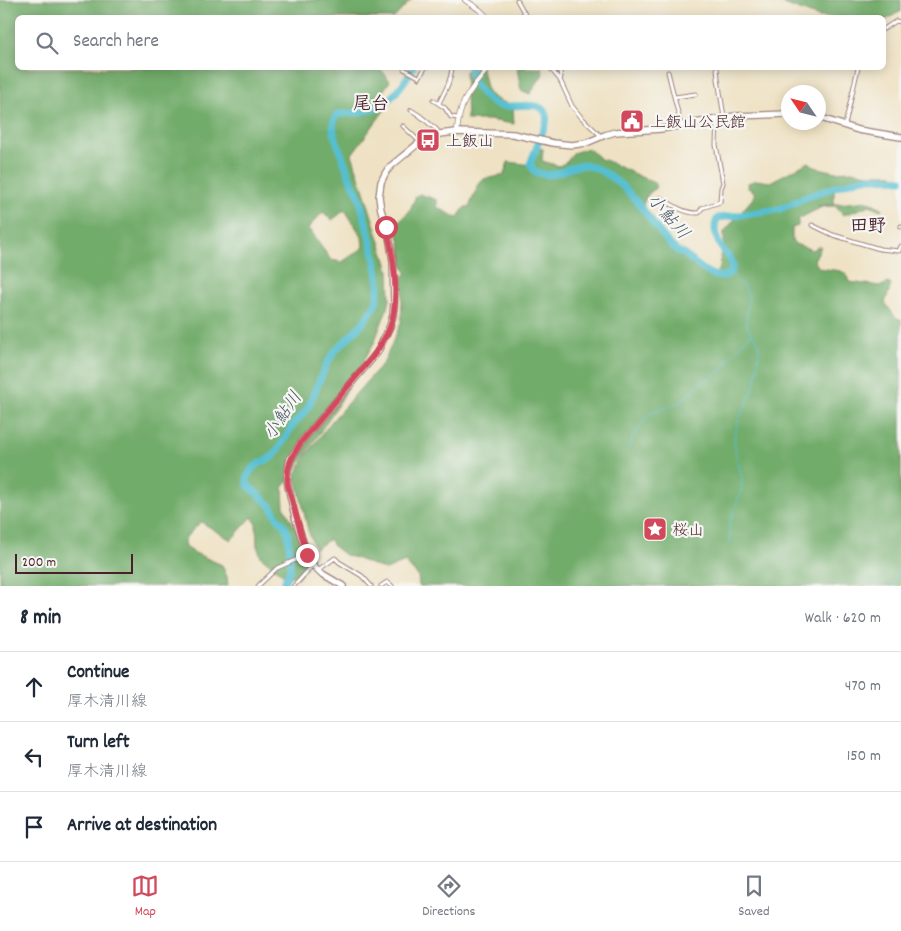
<!DOCTYPE html>
<meta charset="utf-8">
<style>
:root{--surface:#fff;--page:#f2f2f3;--text:#1f2937;--muted:#747a83;--line:#e0e1e3;--accent:#d1495b}
body{margin:0;font-family:Dekko,"Klee One",sans-serif;background:var(--page);color:var(--text)}
.compass{position:absolute;left:781px;top:85px;width:45px;height:45px;border-radius:50%;background:var(--surface);box-shadow:0 2px 12px #0003;rotate:305deg}
.scale{position:absolute;left:15px;bottom:12px;width:118px;box-sizing:border-box;padding-left:5px;border:2px solid #4a1f2b;border-top:0;font-size:14px;line-height:18px;white-space:nowrap;color:#4a1f2b;-webkit-text-stroke:4px #f6f6f2;paint-order:stroke}
.stop{position:absolute;width:15px;height:15px;margin:-11px;border:4px solid #d1495b;border-radius:50%;background:#fff}
.stop.end{background:#d1495b;border-color:#fff;box-shadow:0 1px 5px #0008}
.list{margin:0;padding:0;list-style:none}
h2{display:flex;justify-content:space-between;align-items:center;height:65px;margin:0;padding:0 20px;font-size:21px}
h2 small{font-size:16px;font-weight:400;color:var(--muted)}
.list li{display:grid;grid-template-columns:32px 1fr auto;gap:15px;align-items:center;box-sizing:border-box;height:70px;padding:0 20px;border-top:1px solid var(--line)}
.list b{display:block;font-size:19px;white-space:nowrap}
.list p{margin:0;font-size:16px;white-space:nowrap;color:var(--muted)}
.list em{font-size:16px;font-style:normal;color:var(--muted)}
.icon{flex:none;width:28px;height:28px;fill:none;stroke:currentColor;stroke-width:2;stroke-linecap:round;stroke-linejoin:round}
.map{position:relative;flex:none;width:901px;height:586px;overflow:hidden}
.search{position:absolute;background:var(--surface);box-shadow:0 2px 12px #0003;left:15px;right:15px;top:15px;height:55px;display:flex;align-items:center;gap:12px;box-sizing:border-box;padding:0 18px;border-radius:8px;color:var(--muted);font-size:19px}
.sheet{height:275px;background:var(--surface)}
nav{display:flex;justify-content:space-around;align-items:center;box-sizing:border-box;height:70px;border-top:1px solid var(--line);background:var(--surface);font-size:14px;color:var(--muted)}
nav a{display:grid;justify-items:center;gap:2px}
nav .on{color:var(--accent)}
.map>svg:first-child{display:block}
</style>
<div class="map">
<svg width="901" height="586" viewBox="0 0 901 586">
<rect width="100%" height="100%" fill="#f6f6f2"/>
<filter id="ink" filterUnits="userSpaceOnUse"><feTurbulence type="fractalNoise" baseFrequency=".02" numOctaves="2"/><feDisplacementMap in="SourceGraphic" scale="10" xChannelSelector="R" yChannelSelector="G"/><feConvolveMatrix kernelMatrix="1 2 1 2 8 2 1 2 1" color-interpolation-filters="sRGB"/></filter>
<filter id="wash" filterUnits="userSpaceOnUse"><feTurbulence type="fractalNoise" baseFrequency=".0096" numOctaves="4" result="noise"/><feDisplacementMap in="SourceGraphic" scale="20" xChannelSelector="R" yChannelSelector="G"/><feGaussianBlur stdDeviation="1.12" result="paint"/><feColorMatrix in="noise" values="0 0 0 0 0 0 0 0 0 0 0 0 0 0 0 0 0 1.4 0 .05"/><feComposite in="paint" operator="in"/></filter>
<g filter="url(#wash)">
<rect width="100%" height="100%" fill="#efe2c4"/>
<!-- forest -->
<path fill="#72ac6b" stroke="#5e664b" fill-rule="evenodd" d="M0,0H411L394,18H18V68H380L390,81L383,91L389,104L352,154L389,270L390,301L374,343L341,400L283,488L284,507L303,542L306,568L298,577L285,576L261,557L257,546L256,523L252,517L231,540L201,522L186,537L184,546L195,553L222,565L227,577L228,586H0ZM345,210L362,237L363,248L342,262L331,260L308,228L323,212L332,220Z
M773,0H901V12H899L884,21V18L819,17Z
M477,68H482C487,95 486,96 513,106L514,124L489,120H467L465,71Z
M517,68H542L543,74L530,94L521,90Z
M537,148L543,149L542,161L559,166L567,162L573,153L588,148L600,159L605,160L656,184L655,189C648,193 645,198 643,205L654,219L656,228L665,239L692,265L704,271L716,273L720,268L721,255L724,250V232L754,197V191L748,188V183L756,180L770,182L809,162L815,167L835,172L852,171L867,174H893V182L880,181L875,178L832,186L834,190V203L818,206L868,201L882,208L881,210L870,205L844,215L836,206L822,207L798,219V226L792,228V240L795,244L813,250L819,246L821,247L814,260L819,268L841,271L846,274L849,282L881,286L889,283L891,285L885,303L896,318L901,319V586H419L418,576L405,562L386,570L355,558L345,555L332,545L330,539L315,549L308,530L297,481L296,474L307,454L331,422L384,362L401,323L403,276L406,275V270L403,268L401,246L395,224L409,212L416,196L420,194L437,200V207L457,218L465,207H469L479,184L484,179L504,175L508,162L531,165Z"/>
<g fill="none" stroke-linecap="round" stroke-linejoin="round">
<!-- stream -->
<path stroke="#55bfd2" stroke-width="1" d="M730,272L744,287L749,296L746,321L747,327L758,341L759,352L756,381L752,393L740,416L734,437L736,455L742,478V488L729,525L730,545
M627,448L645,419L653,413L680,402L689,395L701,383L715,375L722,370L728,360L751,334
M283,586H284
M893,586L901,563"/>
<!-- river -->
<path stroke="#55bfd2" stroke-width="7" d="M470,68C471,70 470,73 471,75C474,86 489,104 500,106C515,108 551,96 546,123L530,164L534,171C551,180 561,170 577,166C593,162 610,176 621,185C639,201 651,222 667,241C670,244 674,249 678,251C680,252 683,253 685,255C693,261 715,283 727,275C741,265 725,254 720,246C716,238 712,225 718,218L780,209L811,195L863,178H882L901,180
M284,586V583L290,569V554L288,534L285,526L277,517L271,506L250,487L247,484V478L249,473L252,469L260,463L273,457L278,450L293,425L305,412L309,405L327,363L336,350L362,324L374,307L377,300L379,284L377,270L374,254L359,196L350,178L334,134C333,128 332,120 337,115C341,113 352,113 357,113C388,107 398,93 413,68"/>
</g>
</g>
<g filter="url(#ink)">
<g fill="none" stroke-linecap="round" stroke-linejoin="round">
<!-- minor casing -->
<g stroke="#9c8078" stroke-width="5">
<path id="minor" d="M517,0L527,18
M884,29L896,21L901,22
M550,68L560,80L572,106L581,117L601,136
M559,68L561,77L560,80
M717,68L718,79L724,117
M404,69L419,77
M668,72L681,125
M419,78L425,68
M675,97L696,94
M433,100L445,108L451,117L458,118
M439,103C445,91 451,81 452,68
M411,110L419,115L437,130L438,133
M845,125L858,68
M403,126L420,142
M661,198C672,205 685,214 699,213L702,208L720,202L721,188L723,183L716,145L717,119
M812,225L833,235L880,249L899,251L901,246
M901,226V227
M318,570L335,558L339,562L362,576L371,586
M258,586L277,568L307,555
M294,586L313,565
M381,586L387,582L392,586"/>
</g>
<!-- tertiary casing -->
<g stroke="#9c8078" stroke-width="6">
<path id="tertiary" d="M465,0L480,10L488,18
M457,132C459,101 470,91 488,68"/>
</g>
<!-- primary casing -->
<g stroke="#9c8078" stroke-width="8">
<path id="primary" d="M818,117L858,130L901,137
M343,586L321,573L313,565L307,555L295,517L288,486L287,475L290,459L302,441L377,353L390,326L393,315L394,303L393,261L389,236L381,210L379,197L381,182L386,172L392,165L420,142L439,134L457,132L513,134L553,143L572,145L586,143L605,135L615,132L661,129L735,116L788,114"/>
</g>
<!-- minor -->
<use href="#minor" stroke="#fff" stroke-width="3"/>
<!-- tertiary -->
<use href="#tertiary" stroke="#fff" stroke-width="4.5"/>
<!-- primary -->
<use href="#primary" stroke="#fff" stroke-width="5.5"/>
</g>
</g>
<g fill="none" stroke-linecap="round" stroke-linejoin="round" filter="url(#ink)">
<!-- route -->
<path stroke="#d1495b" stroke-width="6" d="M307,555L288,486C285,467 292,456 302,441L370,360C378,350 385,339 390,327C400,300 394,255 386,227"/>
</g>
<!-- icons -->
<defs>
<g id="civic-square" transform="scale(1.25)"><rect x="-9" y="-9" width="18" height="18" rx="4" fill="#d1495b" stroke="#f6f6f2"/><path d="M-.6-6.5H3V-4.5H.6V-3L4-1V1h2V6H-6V1h2V-1L-.6-3ZM-1.2 2.5V6h2.4V2.5Z" fill="#fff"/></g>
<g id="bus-square" transform="scale(1.25)"><rect x="-9" y="-9" width="18" height="18" rx="4" fill="#d1495b" stroke="#f6f6f2"/><path d="M-5-6H5V4H4V6H2V4H-2V6H-4V4H-5ZM-3.5-4V0h7V-4ZM-3.5 1.2v1.5H-2V1.2ZM2 1.2v1.5H3.5V1.2Z" fill="#fff"/></g>
<g id="sight-square" transform="scale(1.25)"><rect x="-9" y="-9" width="18" height="18" rx="4" fill="#d1495b" stroke="#f6f6f2"/><path d="M0-6L1.8-2.2L6-1.7L2.9 1.2L3.7 5.4L0 3.3L-3.7 5.4L-2.9 1.2L-6-1.7L-1.8-2.2Z" fill="#fff"/></g>
</defs>
<g fill-rule="evenodd">
<use href="#civic-square" x="632" y="121"/>
<use href="#bus-square" x="428" y="140"/>
<use href="#sight-square" x="655" y="529"/>
</g>
<g text-anchor="middle" stroke-width="4.5" stroke-linejoin="round" paint-order="stroke">
<!-- poi labels -->
<g font-size="16" fill="#4a1f2b" stroke="#f6f6f2" text-anchor="start">
<text x="650" y="127">上飯山公民館</text>
<text x="446" y="146">上飯山</text>
<text x="672" y="535">桜山</text>
</g>
<!-- neighbourhood labels -->
<g font-size="18" font-weight="bold" fill="#4a1f2b" stroke="#f6f6f2">
<text x="371" y="109">尾台</text>
<text x="868" y="231">田野</text>
</g>
<!-- water labels -->
<g font-size="18" font-style="italic" fill="#4e5765" stroke="#f6f6f2">
<text transform="translate(669 216) rotate(49)" y="6">小鮎川</text>
<text transform="translate(282 415) rotate(-56)" y="6">小鮎川</text>
</g>
</g>
</svg>
<svg class="compass" viewBox="-18 -18 36 36"><path d="M0-13l5 13h-10z" fill="#e53935"/><path d="M0 13l5-13h-10z" fill="#747a83"/></svg>
<div class="scale">200 m</div>
<div class="stop" style="left:386px;top:227px"></div>
<div class="stop end" style="left:307px;top:555px"></div>
<div class="search"><svg class="icon" aria-label="search" viewBox="0 0 24 24"><circle cx="10" cy="10" r="6"/><path d="M15 15l6 6"/></svg>Search here</div>
</div>
<section class="sheet">
<h2>8 min<small>Walk · 620 m</small></h2>
<ul class="list">
<li><svg class="icon" aria-label="ahead" viewBox="0 0 24 24"><path d="M12 20V5M6 11l6-6 6 6"/></svg><div><b>Continue</b><p>厚木清川線</p></div><em>470 m</em></li>
<li><svg class="icon" aria-label="left" viewBox="0 0 24 24"><path d="M17 20v-9H6M10 6l-5 5 5 5"/></svg><div><b>Turn left</b><p>厚木清川線</p></div><em>150 m</em></li>
<li><svg class="icon" aria-label="arrive" viewBox="0 0 24 24"><path d="M6 21V4h12l-3 4 3 4H6"/></svg><div><b>Arrive at destination</b></div></li>
</ul>
</section>
<nav>
<a class="on"><svg class="icon" aria-label="map" viewBox="0 0 24 24"><path d="M3 6l6-2 6 2 6-2v14l-6 2-6-2-6 2zM9 4v14M15 6v14"/></svg>Map</a>
<a><svg class="icon" aria-label="directions" viewBox="0 0 24 24"><path d="M12 3l9 9-9 9-9-9zM9 14v-3h6M13 9l2 2-2 2"/></svg>Directions</a>
<a><svg class="icon" aria-label="saved" viewBox="0 0 24 24"><path d="M7 4h10v16l-5-4-5 4z"/></svg>Saved</a>
</nav>
